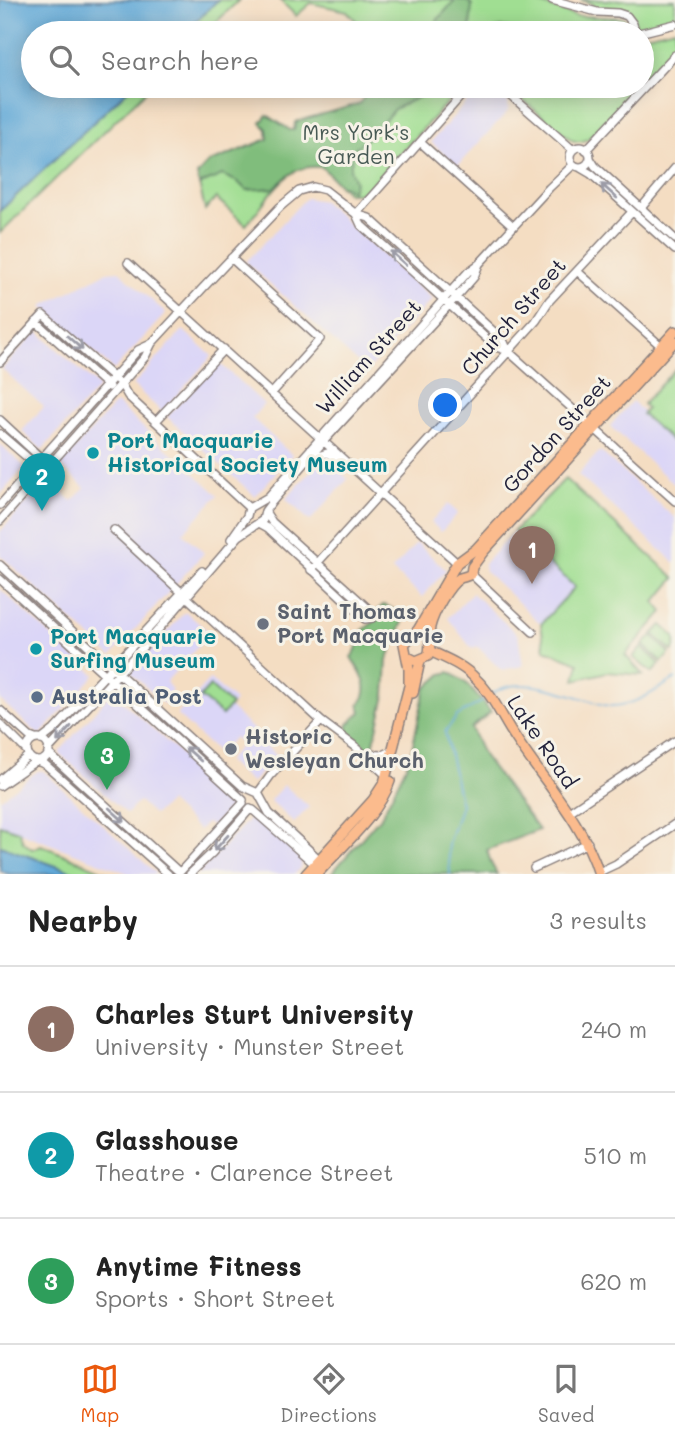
<!DOCTYPE html>
<meta charset="utf-8">
<style>
:root{--surface:#fff;--page:#f6f6f6;--text:#222;--muted:#767676;--line:#e0e0e0;--accent:#ea580c}
body{margin:0;font-family:Mali,sans-serif;background:var(--page);color:var(--text)}
.you{position:absolute;left:446px;top:406px;width:24px;height:24px;margin:-18px;border:5px solid #fff;border-radius:50%;background:#1a73e8;box-shadow:0 0 0 10px #1a73e833}
.badge{display:grid;place-items:center;width:46px;height:46px;border-radius:50%;background:var(--accent);color:#fff;font-size:23px;font-weight:700}
.pin{position:absolute;translate:-50% -58px;filter:drop-shadow(0 2px 4px #0008)}
.pin::after{content:'';position:absolute;top:37px;width:24px;height:21px;background:inherit;clip-path:polygon(0 0,100% 0,50% 100%)}
.list{margin:0;padding:0;list-style:none}
h2{display:flex;justify-content:space-between;align-items:center;height:91px;margin:0;padding:0 28px;font-size:30px}
h2 small{font-size:23px;font-weight:400;color:var(--muted)}
.list li{display:grid;grid-template-columns:46px 1fr auto;gap:21px;align-items:center;box-sizing:border-box;height:126px;padding:0 28px;border-top:2px solid var(--line)}
.list b{display:block;font-size:26px;white-space:nowrap}
.list p{margin:0;font-size:23px;white-space:nowrap;color:var(--muted)}
.list em{font-size:23px;font-style:normal;color:var(--muted)}
.icon{flex:none;width:38px;height:38px;fill:none;stroke:currentColor;stroke-width:2;stroke-linecap:round;stroke-linejoin:round}
.map{position:relative;flex:none;width:675px;height:874px;overflow:hidden}
.search{position:absolute;background:var(--surface);box-shadow:0 4px 18px #0003;left:21px;right:21px;top:21px;height:77px;display:flex;align-items:center;gap:18px;box-sizing:border-box;padding:0 24px;border-radius:38px;color:var(--muted);font-size:26px}
.sheet{height:469px;background:var(--surface)}
nav{display:flex;justify-content:space-around;align-items:center;box-sizing:border-box;height:98px;border-top:2px solid var(--line);background:var(--surface);font-size:19px;color:var(--muted)}
nav a{display:grid;justify-items:center;gap:4px}
nav .on{color:var(--accent)}
.map>svg:first-child{display:block}
</style>
<div class="map">
<svg width="675" height="874" viewBox="0 0 675 874">
<rect width="100%" height="100%" fill="#f7f3e8"/>
<filter id="ink" filterUnits="userSpaceOnUse"><feTurbulence type="fractalNoise" baseFrequency=".0143" numOctaves="2"/><feDisplacementMap in="SourceGraphic" scale="14" xChannelSelector="R" yChannelSelector="G"/><feConvolveMatrix kernelMatrix="1 2 1 2 8 2 1 2 1" color-interpolation-filters="sRGB"/></filter>
<filter id="wash" filterUnits="userSpaceOnUse"><feTurbulence type="fractalNoise" baseFrequency=".00686" numOctaves="4" result="noise"/><feDisplacementMap in="SourceGraphic" scale="28" xChannelSelector="R" yChannelSelector="G"/><feGaussianBlur stdDeviation="1.57" result="paint"/><feColorMatrix in="noise" values="0 0 0 0 0 0 0 0 0 0 0 0 0 0 0 0 0 1.4 0 .05"/><feComposite in="paint" operator="in"/></filter>
<g filter="url(#wash)">
<rect width="100%" height="100%" fill="#f4ddc2"/>
<!-- built -->
<path fill="#dbd6f7" d="M479,88H493L508,101V111L457,166L431,142Z
M306,198L323,201L432,299L367,371L246,262Z
M119,271L166,313L114,370L42,306L107,272Z
M183,330L212,356L162,412L133,385Z
M37,331L99,387L42,450L22,431L44,407L2,369Z
M217,361L264,404L252,418L292,455L255,496L167,417Z
M632,401L675,444V485L610,426Z
M116,403L218,495L183,533L204,553L111,656L0,555V532L48,479L72,501L85,488L60,465Z
M0,444L25,467L0,495Z
M600,451L675,518V563L578,475Z
M324,457L348,479L310,521L286,499Z
M448,504L458,513L441,532L431,522Z
M514,531L575,587L541,624L485,571L484,564Z
M417,543L446,570L422,597L392,570Z
M0,589L95,675L41,734H38L0,700Z
M472,593L518,635L523,666L501,670L477,646L472,649L448,618Z
M184,613H187L210,633L166,682L172,690L164,699L166,703L164,704L130,672Z
M210,679L235,701L230,708L255,731L253,734L277,756L251,783L227,761L242,744L234,737L219,754L177,715Z
M112,692L234,802L213,826L206,823L199,830L169,802L154,815L139,801L127,814L60,754V751Z
M38,771H43L157,874H130L0,825V799Z
M284,785L309,807L294,823L270,800Z
M252,816H255L302,860L301,867L295,874H198Z"/>
<!-- green -->
<path fill="#a0de92" stroke="#618066" stroke-width="2" d="M218,0H239L205,33H185Z
M280,0H529L576,16L624,18L629,28L617,33H525C512,27 501,24 488,33H367L347,11L311,3L296,16Z
M581,0H675V17L648,27H637L628,12L592,9L593,4Z
M675,28V48L642,83V36Z
M132,86H151L0,233V211Z
M372,86H462L368,189L359,193H348C339,186 331,170 320,167C287,158 264,206 246,225L216,198L205,210L197,175L208,163L268,139L267,129L261,123L267,115L290,130H294L295,122L359,105Z
M506,86H639L588,139C581,143 575,143 569,138Z
M675,369V444L642,414L647,409L643,404Z
M565,479L675,578L655,602L663,612L625,655L643,675L607,672L575,680L579,663L545,650L541,624L575,587L514,531Z
M662,625L675,637V648L672,651L653,634Z
M652,636L670,653L662,662L643,645Z
M642,647L660,664L652,673L633,657Z
M210,686L231,705L222,715L200,697Z
M0,825L19,831L23,842L32,849L41,845L110,874H78L0,846Z"/>
<!-- forest -->
<path fill="#80bd7c" stroke="#51705c" stroke-width="2" d="M455,0H466L472,5L470,28L456,33H429L433,31L438,19Z
M372,86H423L421,96L394,109L373,134L354,149L350,169L355,181L352,191L344,186L341,187L322,167C300,165 289,173 275,188L246,190L238,182L222,175L199,185L197,175L208,163L268,139L267,129L261,123L267,115L290,130H294L297,121L359,104Z
M383,605C391,606 400,614 403,622L387,660L385,695L373,747L369,749L351,740L346,735L348,724L361,712L359,704C374,688 359,671 351,657L355,652L363,630L375,621L379,609Z
M450,672L466,683L491,712L471,728L483,755L539,830L487,850L491,863L497,874H331L382,815L410,758L425,689L442,674Z"/>
<!-- water -->
<path fill="#60a8d7" stroke="#416589" stroke-width="2" d="M0,0H218L184,33H33V86H132L0,211Z
M0,846L76,873L78,874H9L0,871Z"/>
<g fill="none" stroke-linecap="round" stroke-linejoin="round">
<!-- stream -->
<path stroke="#60a8d7" stroke-width="2" d="M492,694C516,675 559,691 585,699C593,701 603,706 611,706C635,706 656,690 675,679
M450,874L448,844L461,805L445,732L457,716L488,698"/>
</g>
</g>
<g filter="url(#ink)">
<g fill="none" stroke-linecap="round" stroke-linejoin="round">
<!-- minor casing -->
<g stroke="#8b807e" stroke-width="10">
<path id="minor" d="M552,0L597,12L618,13L627,16L633,24L636,33
M639,33L675,24
M500,86L573,150
M420,142L513,226
M570 157a10 10 0 1 1 20 0a10 10 0 1 1-20 0Z
M586,150L675,55
M590,158L595,166L675,239
M579,167L591,174L675,250
M641,208L675,168
M356,214L361,225L496,347L508,351L675,501
M356,214L470,86
M231,258L320,339L272,393
M128,263L457,563
M577,271L661,346
M36,322L109,387
M0,362L43,315L121,384L128,396L249,508
M0,420L43,460
M156,421L224,349
M0,434L36,465L40,466
M315,457L327,453L347,465
M0,505L138,350L151,344
M249,508L268,497L468,272L479,264L549,188L573,165
M0,521L145,357L152,343L202,289L280,207L299,191L313,187L325,190L356,214L369,218L503,340L508,351
M259,523L268,528L365,619L372,618V612L272,522L266,513
M114,530L321,721L356,747L386,775
M231,539L247,516L249,508
M0,565L242,786L258,793L269,813L322,862
M311,570L536,321L549,301L632,212
M471,574L533,632
M0,579L243,800
M0,710L30,737L35,739
M0,724L27,751
M27 750a11 11 0 1 1 22 0a11 11 0 1 1-22 0Z
M41,740L54,730L202,571
M48,750L151,638L239,536L263,520L265,511L271,503L324,441L461,292L474,277L479,264
M48,753L178,871
M364,754L382,755L393,750
M37,761L46,765L168,874
M0,780L28,756
M0,786L36,761
M258,793L271,775L321,721
M253,810L318,867
M569,812L675,741
M534,868L588,843
M180,872L243,803
M599,872L616,864L675,824
M190,874L212,853L250,809"/>
</g>
<!-- major casing -->
<g stroke="#8b807e" stroke-width="12">
<path id="major" d="M430,651C447,659 463,665 476,679C493,695 502,718 515,737C544,782 583,822 599,874
M408,657L416,661L428,656C432,646 428,637 430,627C433,614 448,585 460,578C464,577 468,576 471,574L472,567L483,552L675,341
M413,693L420,661
M306,874L373,800L384,783L409,686V669L404,644L418,630L457,563L476,549L675,331
M317,874C341,847 379,815 390,781"/>
</g>
<!-- minor -->
<use href="#minor" stroke="#fff" stroke-width="7"/>
<!-- major -->
<use href="#major" stroke="#fbbb8d" stroke-width="9"/>
</g>
<!-- one-way arrows -->
<defs><path id="oneway-shaft" d="M-6 0H5M1.5-3L5.5 0L1.5 3" fill="none" stroke-width="1.6" stroke-linecap="round" stroke-linejoin="round" transform="scale(1.75)"/></defs>
<g stroke="#9c9ca7">
<use href="#oneway-shaft" transform="translate(609 191) rotate(-138)"/>
<use href="#oneway-shaft" transform="translate(398 258) rotate(-138)"/>
<use href="#oneway-shaft" transform="translate(75 343) rotate(42)"/>
<use href="#oneway-shaft" transform="translate(64 734) rotate(132)"/>
<use href="#oneway-shaft" transform="translate(193 754) rotate(-138)"/>
<use href="#oneway-shaft" transform="translate(117 815) rotate(42)"/>
<use href="#oneway-shaft" transform="translate(221 843) rotate(132)"/>
</g>
</g>
<!-- markers -->
<g fill="#0f9aa8" stroke="#f7f3e8" stroke-width="2.5">
<circle cx="93" cy="453" r="7"/>
<circle cx="36" cy="649" r="7"/>
</g>
<g fill="#6b7280" stroke="#f7f3e8" stroke-width="2.5">
<circle cx="263" cy="624" r="7"/>
<circle cx="231" cy="749" r="7"/>
</g>
<circle fill="#5c6f8a" stroke="#f7f3e8" stroke-width="2.5" cx="37" cy="697" r="7"/>
<g text-anchor="middle" stroke-width="6" stroke-linejoin="round" paint-order="stroke">
<!-- park labels -->
<g font-size="21" fill="#485a55" stroke="#f7f3e8">
<text x="356" y="140">Mrs York's<tspan x="356" dy="24">Garden</tspan></text>
</g>
<!-- street labels -->
<g font-size="21" fill="#22223b" stroke="#f7f3e8">
<text transform="translate(514 317) rotate(-49)" y="7">Church Street</text>
<text transform="translate(369 357) rotate(-48)" y="7">William Street</text>
<text transform="translate(557 434) rotate(-48)" y="7">Gordon Street</text>
<text transform="translate(542 742) rotate(56)" y="7">Lake Road</text>
</g>
<!-- culture labels -->
<g font-size="21" font-weight="bold" fill="#0d838f" stroke="#f7f3e8" text-anchor="start">
<text x="107" y="448">Port Macquarie<tspan x="107" dy="24">Historical Society Museum</tspan></text>
<text x="50" y="644">Port Macquarie<tspan x="50" dy="24">Surfing Museum</tspan></text>
</g>
<!-- worship labels -->
<g font-size="21" font-weight="bold" fill="#5b616d" stroke="#f7f3e8" text-anchor="start">
<text x="277" y="619">Saint Thomas<tspan x="277" dy="24">Port Macquarie</tspan></text>
<text x="245" y="744">Historic<tspan x="245" dy="24">Wesleyan Church</tspan></text>
</g>
<!-- service labels -->
<g font-size="21" font-weight="bold" fill="#4e5e75" stroke="#f7f3e8" text-anchor="start">
<text x="51" y="704">Australia Post</text>
</g>
</g>
</svg>
<div class="you"></div>
<div class="pin badge" style="left:532px;top:584px;background:#8d6e63">1</div>
<div class="pin badge" style="left:42px;top:511px;background:#0f9aa8">2</div>
<div class="pin badge" style="left:107px;top:790px;background:#2e9e5b">3</div>
<div class="search"><svg class="icon" aria-label="search" viewBox="0 0 24 24"><circle cx="10" cy="10" r="6"/><path d="M15 15l6 6"/></svg>Search here</div>
</div>
<section class="sheet">
<h2>Nearby<small>3 results</small></h2>
<ul class="list">
<li><span class="badge" style="background:#8d6e63">1</span><div><b>Charles Sturt University</b><p>University · Munster Street</p></div><em>240 m</em></li>
<li><span class="badge" style="background:#0f9aa8">2</span><div><b>Glasshouse</b><p>Theatre · Clarence Street</p></div><em>510 m</em></li>
<li><span class="badge" style="background:#2e9e5b">3</span><div><b>Anytime Fitness</b><p>Sports · Short Street</p></div><em>620 m</em></li>
</ul>
</section>
<nav>
<a class="on"><svg class="icon" aria-label="map" viewBox="0 0 24 24"><path d="M3 6l6-2 6 2 6-2v14l-6 2-6-2-6 2zM9 4v14M15 6v14"/></svg>Map</a>
<a><svg class="icon" aria-label="directions" viewBox="0 0 24 24"><path d="M12 3l9 9-9 9-9-9zM9 14v-3h6M13 9l2 2-2 2"/></svg>Directions</a>
<a><svg class="icon" aria-label="saved" viewBox="0 0 24 24"><path d="M7 4h10v16l-5-4-5 4z"/></svg>Saved</a>
</nav>
